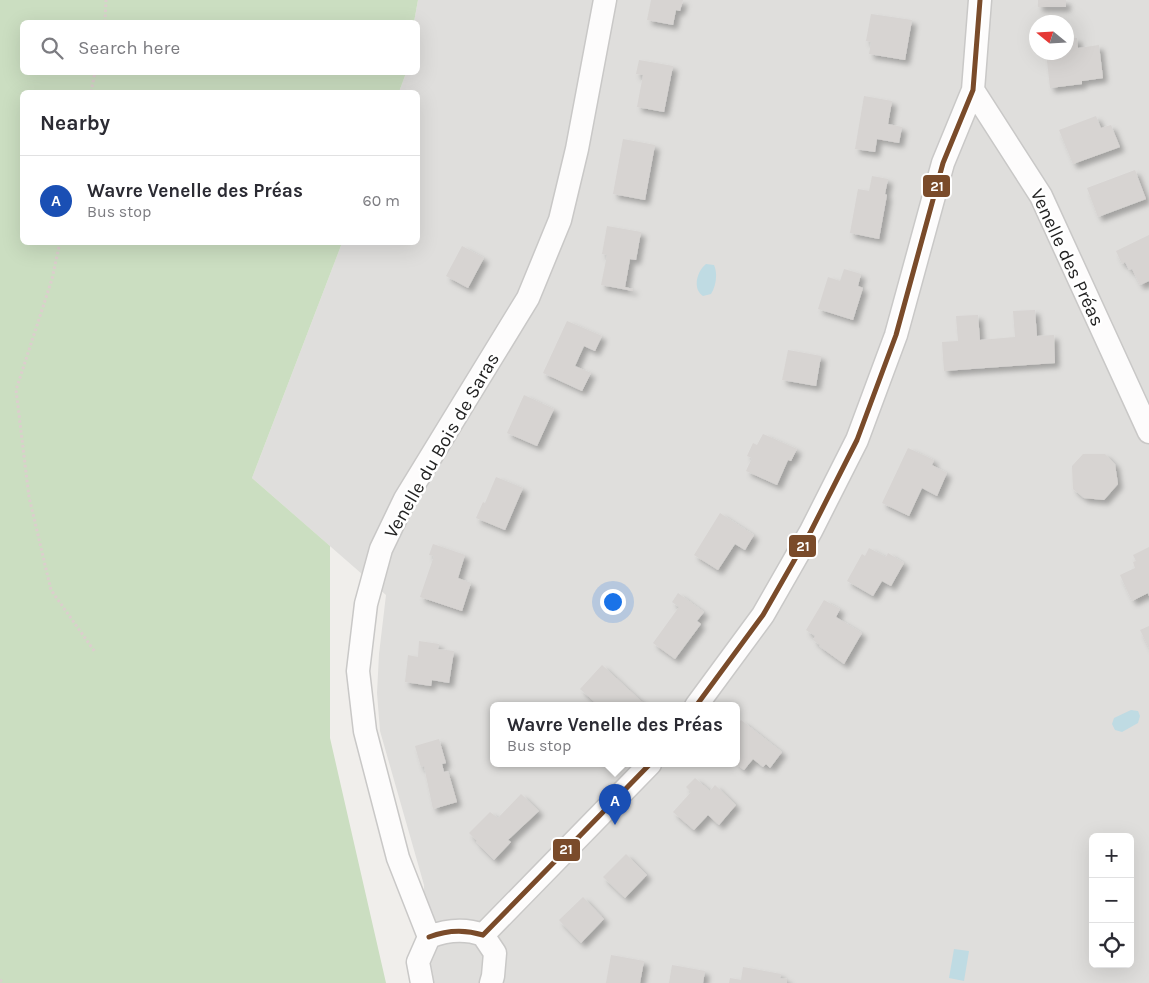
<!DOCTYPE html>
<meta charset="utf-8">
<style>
:root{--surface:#fff;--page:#f2f2f3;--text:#2b2b33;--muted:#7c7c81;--line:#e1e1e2;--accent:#6a6968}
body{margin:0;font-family:Karla,sans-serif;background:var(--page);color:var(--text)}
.controls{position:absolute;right:15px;bottom:15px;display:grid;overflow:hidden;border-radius:8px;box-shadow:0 5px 20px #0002}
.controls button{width:45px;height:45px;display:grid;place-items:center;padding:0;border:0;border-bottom:1px solid var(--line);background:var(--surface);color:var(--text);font:25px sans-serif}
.compass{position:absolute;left:1029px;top:15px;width:45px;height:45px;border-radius:50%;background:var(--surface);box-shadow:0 5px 20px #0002;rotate:288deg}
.you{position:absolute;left:612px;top:601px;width:18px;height:18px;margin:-12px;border:4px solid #fff;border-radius:50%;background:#1a73e8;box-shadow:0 0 0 8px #1a73e833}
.badge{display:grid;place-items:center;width:32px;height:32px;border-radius:50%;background:var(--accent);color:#fff;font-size:16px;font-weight:700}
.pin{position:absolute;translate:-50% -41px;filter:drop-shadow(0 1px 2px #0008)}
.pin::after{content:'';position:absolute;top:26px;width:18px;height:15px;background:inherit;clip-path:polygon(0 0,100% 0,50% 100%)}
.popup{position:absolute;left:490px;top:702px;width:250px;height:65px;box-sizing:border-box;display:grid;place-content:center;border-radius:8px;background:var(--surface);filter:drop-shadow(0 1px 4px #0005);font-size:16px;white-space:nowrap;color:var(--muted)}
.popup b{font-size:19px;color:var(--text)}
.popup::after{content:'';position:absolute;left:50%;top:100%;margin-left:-10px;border:10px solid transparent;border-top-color:var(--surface)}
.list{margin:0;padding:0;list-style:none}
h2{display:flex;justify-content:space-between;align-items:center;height:65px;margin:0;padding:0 20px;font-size:21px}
h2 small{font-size:16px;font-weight:400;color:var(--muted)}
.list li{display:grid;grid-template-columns:32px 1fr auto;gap:15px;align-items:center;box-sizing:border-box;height:90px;padding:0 20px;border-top:1px solid var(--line)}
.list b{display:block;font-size:19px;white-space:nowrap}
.list p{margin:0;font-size:16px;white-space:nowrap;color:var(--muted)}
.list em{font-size:16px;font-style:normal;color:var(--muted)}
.icon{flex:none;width:28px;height:28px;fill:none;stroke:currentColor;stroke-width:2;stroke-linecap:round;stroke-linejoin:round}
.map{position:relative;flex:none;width:1149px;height:983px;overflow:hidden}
.search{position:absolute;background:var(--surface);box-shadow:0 5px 20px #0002;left:20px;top:20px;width:400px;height:55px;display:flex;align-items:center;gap:12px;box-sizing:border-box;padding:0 18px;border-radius:8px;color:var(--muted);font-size:19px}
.panel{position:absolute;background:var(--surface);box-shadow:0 5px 20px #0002;left:20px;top:90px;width:400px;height:155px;border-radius:8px}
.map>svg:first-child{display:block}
</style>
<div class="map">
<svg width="1149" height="983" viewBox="0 0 1149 983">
<defs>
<filter id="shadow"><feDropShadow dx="4.5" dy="4.5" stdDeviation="2.5" flood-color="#0004"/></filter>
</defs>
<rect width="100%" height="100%" fill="#f0eeeb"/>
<!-- residential -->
<path fill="#dfdedc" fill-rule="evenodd" d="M418,0H1149V983H426L424,885L380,731L377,693L379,654L386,595L252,478L342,243L418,242V92H399L406,73L418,72V22H414ZM1036,22H1066V52H1036ZM494,706H736V764H494ZM1093,837H1130V964H1093Z"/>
<!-- forest -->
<path fill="#cbdec1" d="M0,0H418L414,22H22V72L406,73L399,92H22V242L342,243L252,478L330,546V738L386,983H0Z"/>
<!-- water -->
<path fill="#bfdbe3" d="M706,264L714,265C718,274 716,286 711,294L703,296C692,289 697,271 706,264Z
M1131,710L1138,711L1140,716L1138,723L1122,732L1115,730L1112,724L1114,718Z
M954,949L969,951L964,981L949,978Z"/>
<!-- building -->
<path fill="#d7d4d2" filter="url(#shadow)" d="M651,0H683L680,11L676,10L673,25L647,20Z
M1038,0H1066V7H1038Z
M871,14L912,20L905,60L869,54L871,42L866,41Z
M1077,38L1078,48L1099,45L1103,78L1082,81V84L1050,88L1046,52H1066V39Z
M639,60L673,66L664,112L637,107L643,75L636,74Z
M864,96L892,101L888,124L902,127L899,143L877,139L875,152L855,149Z
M1096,116L1101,128L1111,125L1120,147L1073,164L1059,130Z
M623,139L655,145L645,200L613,194Z
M1135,170L1146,199L1098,217L1087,188Z
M872,176L888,179L885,194L887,195L879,239L850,233L858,189L869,191Z
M607,226L641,232L636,260L630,259L625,287L633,289V291L601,285L607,255L602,254Z
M1149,235V281L1140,285L1132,269L1129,270L1125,262L1122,264L1116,251Z
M462,246L484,258L468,288L446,276Z
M844,269L861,274L858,286L863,288L853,320L818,309L828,277L840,281Z
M1035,310L1037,336L1054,335L1055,363L944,371L942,342L958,341L956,316L978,315L980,340L1015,337L1013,311Z
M567,321L602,336L595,351L584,346L575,366L591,373L582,391L543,373Z
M788,350L821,356L816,386L782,380Z
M524,395L554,409L537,446L507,433Z
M763,434L797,449L791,461L788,460L777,485L746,471L752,458L747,456L753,443L757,445Z
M908,448L934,460L932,465L947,473L937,496L922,488L909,516L882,503Z
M1083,454H1105L1115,464L1118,484L1104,500L1084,498L1073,489L1072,466Z
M496,477L523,488L505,530L476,518L483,502L485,503Z
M720,513L754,535L745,550L735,544L718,570L694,555Z
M433,544L465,555L458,578L471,583L462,611L420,597L434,556L429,555Z
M1149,547V596L1148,593L1132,601L1120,575L1135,568L1133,562L1136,561L1133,555Z
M869,548L886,557L888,553L904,563L891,586L882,581L873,596L847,581L862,554L865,556Z
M678,593L704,612L697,621L701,624L675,659L653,643L679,607L672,602Z
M824,600L840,609L836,617L862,633L844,664L819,646L820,645L813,640L815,636L806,630Z
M1149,626V648L1140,630Z
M419,641L439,644L438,649L454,651L449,683L432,680L431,686L405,682L408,655L418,657Z
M602,665L641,701L647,706H599L580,689Z
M741,720L782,752L770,768L766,764L763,767L753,759L744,770L736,764V727Z
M439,739L446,763L442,764L444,772L448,771L457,802L433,809L424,766L421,767L415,746Z
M695,778L710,791L715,785L736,805L719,825L708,815L694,830L673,812L691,792L686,787Z
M521,794L539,811L508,840L511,842L494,860L476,842L477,841L469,833L490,812L498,818Z
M626,854L647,875L625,898L603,877Z
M583,897L604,919L581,943L559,920Z
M611,955L644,961L640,983H606Z
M672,965L705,971L703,983H669Z
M743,967L781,974L780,978L787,979V983H729L730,978L741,980Z"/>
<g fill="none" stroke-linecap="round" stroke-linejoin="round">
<!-- minor casing -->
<g stroke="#c9c8c7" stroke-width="25">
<path id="minor" d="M973,90L1041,196L1149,432
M696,706L763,615L811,531L857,440L896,335L943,163L973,90L980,0
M483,935L650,764
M483,935L495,953L493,976L491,983
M429,937C447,930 464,928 483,935
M422,983L418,962L429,937L398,858L365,731L358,671L366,604L381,549L405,499L528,298L560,220L577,149L605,0"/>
</g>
<!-- path -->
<path stroke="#dccecd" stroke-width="3" stroke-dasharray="2.5 2.5" stroke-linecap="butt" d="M105,22L106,0
M91,92L95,72
M60,242L52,279L16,390L29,497L51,590L95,652
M0,980L4,983"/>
<!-- minor -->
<use href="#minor" stroke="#fdfcfc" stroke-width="22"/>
<!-- bus-1 casing -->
<g stroke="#fff" stroke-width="9">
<path id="bus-1" d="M696,706L763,615L811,531L857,440L896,335L943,163L973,90L980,0
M483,935L650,764
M429,937C447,930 464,929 483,935"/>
</g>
<!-- bus-1 -->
<use href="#bus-1" stroke="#7a4b2a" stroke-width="5"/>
</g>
<g text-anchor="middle" stroke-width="5" stroke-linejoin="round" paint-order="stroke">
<!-- street labels -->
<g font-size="19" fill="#222" stroke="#fff">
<text transform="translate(1068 257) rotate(65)" y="7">Venelle des Préas</text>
<text transform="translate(441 445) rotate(-60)" y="7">Venelle du Bois de Saras</text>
</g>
</g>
<g stroke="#fff" stroke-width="2">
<rect x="922" y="174" width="29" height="24" rx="5" fill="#7a4b2a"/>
<rect x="788" y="534" width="29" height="24" rx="5" fill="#7a4b2a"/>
<rect x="552" y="838" width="29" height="24" rx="5" fill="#7a4b2a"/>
</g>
<g font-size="14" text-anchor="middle" font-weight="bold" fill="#fff">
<text x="937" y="191">21</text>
<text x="803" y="551">21</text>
<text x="566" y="854">21</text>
</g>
</svg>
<div class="controls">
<button>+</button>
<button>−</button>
<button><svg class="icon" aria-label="locate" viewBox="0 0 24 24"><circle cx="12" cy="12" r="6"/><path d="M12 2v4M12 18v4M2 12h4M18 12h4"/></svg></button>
</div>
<svg class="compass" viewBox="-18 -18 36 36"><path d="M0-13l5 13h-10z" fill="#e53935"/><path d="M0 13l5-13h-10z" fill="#7c7c81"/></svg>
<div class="you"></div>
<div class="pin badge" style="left:615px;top:825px;background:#1a4fb4">A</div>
<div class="popup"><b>Wavre Venelle des Préas</b>Bus stop</div>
<div class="search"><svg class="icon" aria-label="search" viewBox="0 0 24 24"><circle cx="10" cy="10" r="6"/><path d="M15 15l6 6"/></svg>Search here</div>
<section class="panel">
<h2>Nearby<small></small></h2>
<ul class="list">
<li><span class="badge" style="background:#1a4fb4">A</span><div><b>Wavre Venelle des Préas</b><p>Bus stop</p></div><em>60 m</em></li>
</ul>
</section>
</div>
